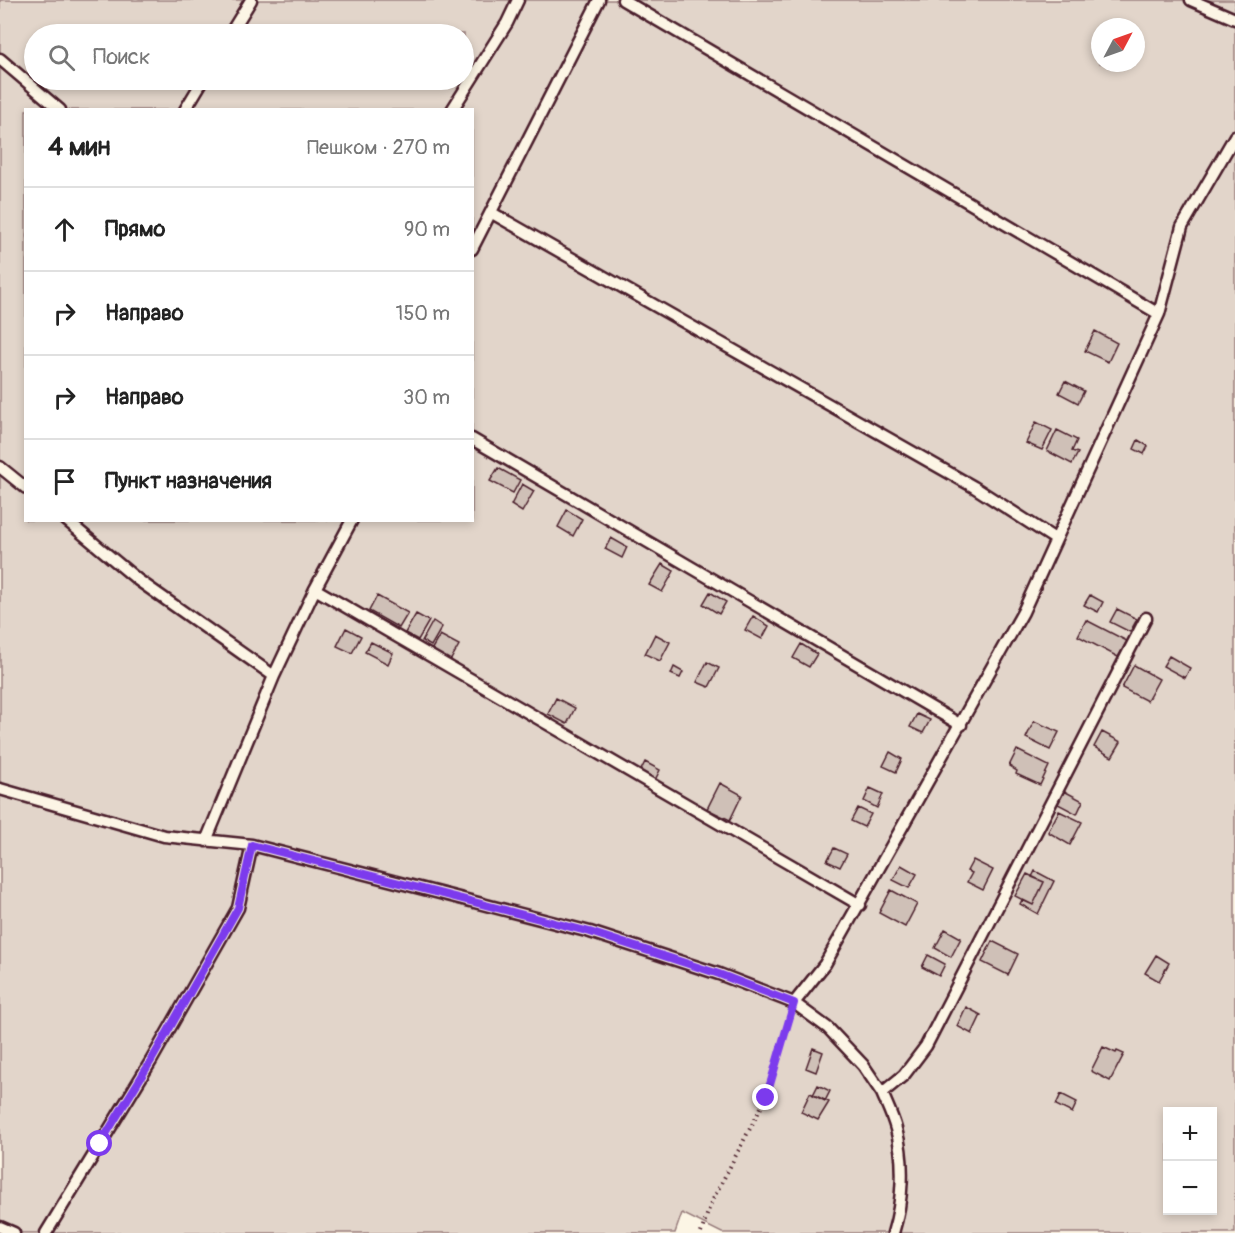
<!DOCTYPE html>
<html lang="ru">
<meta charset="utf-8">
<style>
:root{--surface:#fff;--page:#f6f6f6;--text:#222;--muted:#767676;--line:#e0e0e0}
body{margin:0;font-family:Pangolin,sans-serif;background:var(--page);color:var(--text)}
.controls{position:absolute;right:18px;bottom:18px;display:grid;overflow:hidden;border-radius:0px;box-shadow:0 3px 9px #0003}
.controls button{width:54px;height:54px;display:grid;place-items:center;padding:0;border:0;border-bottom:2px solid var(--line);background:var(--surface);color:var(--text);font:30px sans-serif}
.compass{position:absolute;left:1091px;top:18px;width:54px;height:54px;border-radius:50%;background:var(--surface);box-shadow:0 3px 9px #0003;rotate:49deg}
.stop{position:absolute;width:18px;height:18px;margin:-14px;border:4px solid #7c3aed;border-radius:50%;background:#fff}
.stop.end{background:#7c3aed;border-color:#fff;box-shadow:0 2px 6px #0008}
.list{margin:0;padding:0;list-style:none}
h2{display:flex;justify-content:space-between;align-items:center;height:78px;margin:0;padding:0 24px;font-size:26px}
h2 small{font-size:20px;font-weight:400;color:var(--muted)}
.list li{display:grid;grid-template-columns:39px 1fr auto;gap:18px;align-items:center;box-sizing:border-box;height:84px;padding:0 24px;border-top:2px solid var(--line)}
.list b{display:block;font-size:22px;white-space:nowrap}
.list em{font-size:20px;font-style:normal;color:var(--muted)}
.icon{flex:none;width:33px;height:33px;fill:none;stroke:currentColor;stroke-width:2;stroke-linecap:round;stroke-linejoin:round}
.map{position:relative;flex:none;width:1235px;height:1233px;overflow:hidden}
.search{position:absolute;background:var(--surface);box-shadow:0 3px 9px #0003;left:24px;top:24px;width:450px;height:66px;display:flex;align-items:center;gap:15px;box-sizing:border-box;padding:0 21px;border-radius:33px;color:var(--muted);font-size:22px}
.panel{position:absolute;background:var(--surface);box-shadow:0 3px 9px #0003;left:24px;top:108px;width:450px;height:414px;border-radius:0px}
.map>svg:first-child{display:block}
</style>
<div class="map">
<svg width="1235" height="1233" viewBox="0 0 1235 1233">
<rect width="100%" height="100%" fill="#fcf5e5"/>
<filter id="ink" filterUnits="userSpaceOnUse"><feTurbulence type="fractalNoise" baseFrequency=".0167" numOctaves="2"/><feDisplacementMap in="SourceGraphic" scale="12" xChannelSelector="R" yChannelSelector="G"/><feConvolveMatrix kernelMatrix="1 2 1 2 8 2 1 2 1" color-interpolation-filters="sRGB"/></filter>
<g filter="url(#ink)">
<!-- green -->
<path fill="#e2d5ca" stroke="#967a7a" stroke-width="1.5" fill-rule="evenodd" d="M0,0H1235V1233H722L682,1213L675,1233H0ZM1100,27H1136V63H1100ZM34,34H464V80H34ZM26,110H472V520H26ZM1168,1112H1212V1210H1168Z"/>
<!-- building -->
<path fill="#cfc0b7" stroke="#4a1f2b" stroke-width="1.5" d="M1095,331L1117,343L1108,362L1085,351Z
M1065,381L1084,391L1078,403L1059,393Z
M1036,422L1052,430L1042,450L1026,443Z
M1057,430L1077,440L1072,451L1078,453L1072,464L1047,451Z
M1138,440L1148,446L1144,454L1134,449Z
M498,468L520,480L513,493L490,481Z
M522,484L534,491L522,512L511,505Z
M567,510L582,519L573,536L558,527Z
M611,538L627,547L622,558L605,549Z
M662,564L674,571L662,592L649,585Z
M710,592L726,602L719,614L703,604Z
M1090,595L1103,602L1098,612L1084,605Z
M377,596L408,613L399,628L369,611Z
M1117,609L1137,619L1130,632L1110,622Z
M416,614L429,621L418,640L405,633Z
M753,616L769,626L762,639L745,630Z
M1086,620L1127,641L1118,657L1078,636Z
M433,621L442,627L431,646L422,641Z
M346,628L361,636L352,653L337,646Z
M655,634L670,642L660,661L645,654Z
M440,635L459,645L449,663L430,652Z
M371,642L393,653L388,664L365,652Z
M801,644L817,654L809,667L793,658Z
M1169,656L1190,668L1185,678L1163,666Z
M707,662L719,668L709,687L697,682Z
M1134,665L1159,679L1147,701L1122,688Z
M674,667L683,672L680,678L671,674Z
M556,698L575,708L567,724L548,714Z
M917,714L930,720L923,733L910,727Z
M1034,721L1059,732L1050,750L1026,738Z
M1102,732L1121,742L1112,757L1094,747Z
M1017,750L1049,766L1040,785L1016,774L1017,771L1009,766Z
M890,752L902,759L896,772L883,766Z
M645,762L660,770L654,782L639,774Z
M720,783L742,795L730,820L707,809Z
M870,788L883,794L877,808L864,801Z
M1064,791L1083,801L1077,814L1058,804Z
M858,808L871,814L864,827L851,821Z
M1059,811L1082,822L1070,845L1048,832Z
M834,848L847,854L840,867L827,861Z
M973,860L993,870L983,890L967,882L972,873L967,871Z
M901,865L917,874L909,888L893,880Z
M1035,871L1054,881L1038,914L1020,904L1022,900L1033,905L1044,882L1032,877Z
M1027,874L1044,882L1033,905L1015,896Z
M891,890L917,904L905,927L879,913Z
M945,929L961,938L951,957L935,948Z
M992,941L1018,954L1008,975L982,962Z
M928,955L945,964L939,976L922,967Z
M1156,955L1169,963L1159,981L1145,973Z
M966,1007L981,1015L972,1034L957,1026Z
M1103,1047L1116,1053L1117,1051L1124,1054L1110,1081L1091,1071Z
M813,1048L823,1052L816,1072L806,1068Z
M818,1085L830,1091L825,1101L813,1095Z
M810,1093L829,1102L818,1120L801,1112Z
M1061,1094L1077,1102L1072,1113L1056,1105Z"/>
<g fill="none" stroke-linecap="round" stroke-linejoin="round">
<!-- service casing -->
<g stroke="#4a1f2b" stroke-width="15">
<path id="service" d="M623,0L1159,314
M1191,0L1235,19
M230,34L251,0
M0,59L60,110
M185,110L203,80
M452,110L507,23L518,0
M492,213L974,487L1055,539
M472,249L599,0
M472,439L961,725
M0,467L26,488
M66,520L138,580L274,676
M315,589L860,905
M0,789L164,836L252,845L459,898L590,932L719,974L794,1003L828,1028L863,1065L882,1093L904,1075L926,1046L1146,618
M206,841L274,676L315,589L352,520
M794,1003L825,964L1023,612L1159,314L1182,227L1235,136
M882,1093C887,1105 893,1117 896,1129C905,1161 903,1201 893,1233
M0,1227L14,1233
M46,1233L151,1061L238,908L252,845"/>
</g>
<!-- path -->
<path stroke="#4a1f2b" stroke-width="4" stroke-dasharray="1.5 4.5" stroke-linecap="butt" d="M701,1233L711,1203L766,1098L789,1021"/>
<!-- service -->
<use href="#service" stroke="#fcf5e5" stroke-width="10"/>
</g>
</g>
<g fill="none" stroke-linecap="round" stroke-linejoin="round" filter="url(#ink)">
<!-- route -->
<path stroke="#7c3aed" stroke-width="8" d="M100,1144L151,1061L238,908L252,845L590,932L719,974L794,1003L766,1098"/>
</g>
</svg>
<div class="controls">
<button>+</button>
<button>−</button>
</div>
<svg class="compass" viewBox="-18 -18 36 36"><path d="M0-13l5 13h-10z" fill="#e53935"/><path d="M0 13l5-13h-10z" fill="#767676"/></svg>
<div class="stop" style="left:100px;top:1144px"></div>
<div class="stop end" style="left:766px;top:1098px"></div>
<div class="search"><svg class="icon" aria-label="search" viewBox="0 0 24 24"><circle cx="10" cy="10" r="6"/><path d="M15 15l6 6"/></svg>Поиск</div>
<section class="panel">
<h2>4 мин<small>Пешком · 270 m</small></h2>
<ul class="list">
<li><svg class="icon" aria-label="ahead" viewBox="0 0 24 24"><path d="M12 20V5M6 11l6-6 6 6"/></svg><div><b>Прямо</b></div><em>90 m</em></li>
<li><svg class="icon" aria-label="right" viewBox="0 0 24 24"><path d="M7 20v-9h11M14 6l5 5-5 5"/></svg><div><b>Направо</b></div><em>150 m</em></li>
<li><svg class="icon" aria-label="right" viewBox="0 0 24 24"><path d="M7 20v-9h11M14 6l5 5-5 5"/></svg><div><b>Направо</b></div><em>30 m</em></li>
<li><svg class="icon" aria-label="arrive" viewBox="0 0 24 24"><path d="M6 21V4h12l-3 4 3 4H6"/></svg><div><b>Пункт назначения</b></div></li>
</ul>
</section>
</div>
